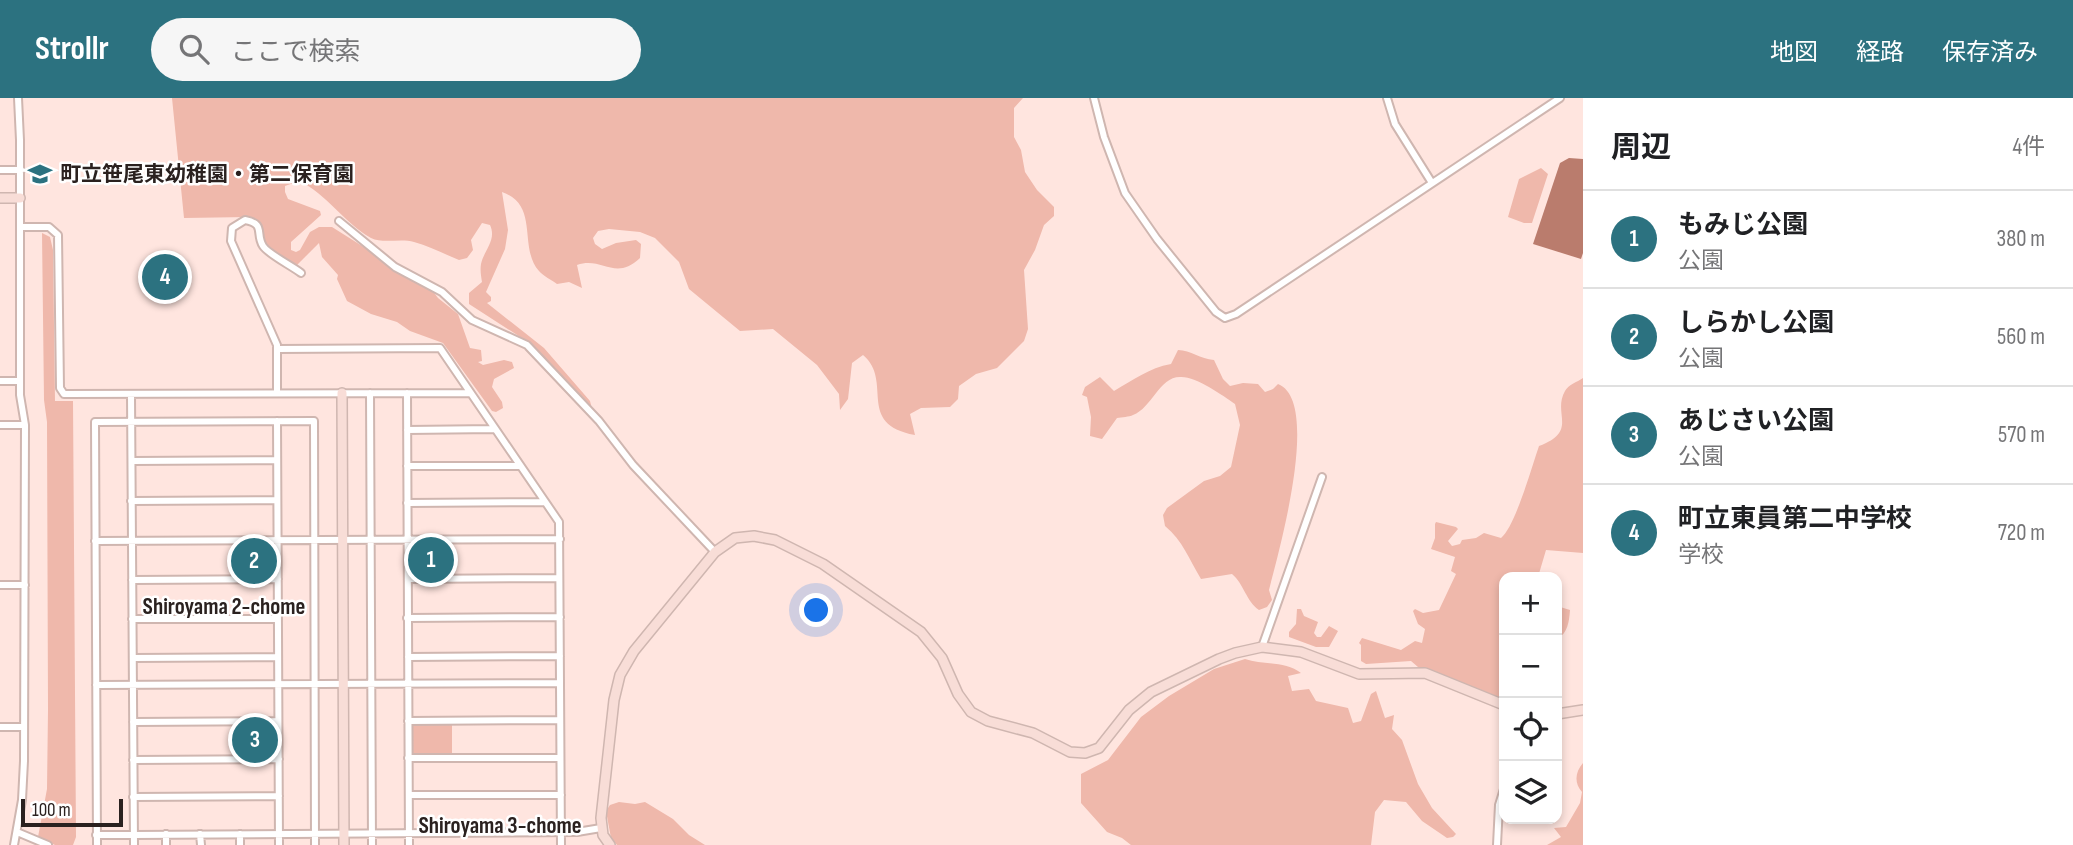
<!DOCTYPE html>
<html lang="ja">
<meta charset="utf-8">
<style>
:root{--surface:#fff;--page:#f6f6f6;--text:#202124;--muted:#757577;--line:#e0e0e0;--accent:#2c7280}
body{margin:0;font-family:"Sofia Sans Condensed","Noto Sans JP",sans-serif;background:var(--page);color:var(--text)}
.controls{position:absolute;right:21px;bottom:21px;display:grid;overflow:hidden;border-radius:14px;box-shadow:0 4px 10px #0003}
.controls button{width:63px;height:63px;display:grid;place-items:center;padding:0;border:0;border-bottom:2px solid var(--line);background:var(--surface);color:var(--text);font:35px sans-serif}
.scale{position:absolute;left:21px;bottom:18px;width:102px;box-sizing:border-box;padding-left:7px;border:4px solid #2a211f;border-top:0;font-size:19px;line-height:24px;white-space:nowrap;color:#2a211f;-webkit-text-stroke:5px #fff;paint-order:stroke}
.you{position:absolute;left:817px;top:513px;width:24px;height:24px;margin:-18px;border:5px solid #fff;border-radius:50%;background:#1a73e8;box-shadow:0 0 0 10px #1a73e833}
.badge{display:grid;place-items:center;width:46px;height:46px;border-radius:50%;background:var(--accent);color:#fff;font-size:23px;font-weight:700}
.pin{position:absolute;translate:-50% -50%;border:4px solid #fff;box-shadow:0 2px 7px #0006}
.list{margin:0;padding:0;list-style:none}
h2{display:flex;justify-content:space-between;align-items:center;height:91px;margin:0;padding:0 28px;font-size:30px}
h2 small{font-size:23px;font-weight:400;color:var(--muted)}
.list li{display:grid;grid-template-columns:46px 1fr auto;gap:21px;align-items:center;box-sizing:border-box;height:98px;padding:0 28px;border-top:2px solid var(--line)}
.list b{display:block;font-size:26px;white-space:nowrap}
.list p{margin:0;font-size:23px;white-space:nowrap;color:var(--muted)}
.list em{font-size:23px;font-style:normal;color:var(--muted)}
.icon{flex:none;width:38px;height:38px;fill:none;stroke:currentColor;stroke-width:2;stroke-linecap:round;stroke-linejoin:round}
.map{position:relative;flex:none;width:1583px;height:747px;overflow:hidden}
header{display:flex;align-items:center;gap:42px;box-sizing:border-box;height:98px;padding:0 35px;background:var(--accent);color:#fff}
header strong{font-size:33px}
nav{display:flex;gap:38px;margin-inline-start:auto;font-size:24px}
.search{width:490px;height:63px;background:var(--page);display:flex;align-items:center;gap:18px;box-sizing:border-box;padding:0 24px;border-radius:38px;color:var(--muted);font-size:26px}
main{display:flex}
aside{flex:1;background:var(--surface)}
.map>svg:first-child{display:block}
</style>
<header>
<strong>Strollr</strong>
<div class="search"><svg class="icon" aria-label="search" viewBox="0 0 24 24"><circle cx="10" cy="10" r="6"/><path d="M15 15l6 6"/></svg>ここで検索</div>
<nav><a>地図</a><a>経路</a><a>保存済み</a></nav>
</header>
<main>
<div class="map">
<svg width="1583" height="747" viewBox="0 0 1583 747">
<rect width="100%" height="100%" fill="#ffe5df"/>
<!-- green -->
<path fill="#efb8ab" d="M172,0H1023L1014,10V39L1021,52L1025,74L1037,92L1054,109V118L1044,127L1035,152L1024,172L1028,231L1024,243L997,270L976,276L959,288L958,301L950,309L921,310L910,316L915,337C855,326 894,283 863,257L852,265L848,301L840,312L839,296L817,267L773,231L740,233L689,191L679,164L655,140L640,134L609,131L598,133L593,140L595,146L602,151L616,145L636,142L641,146L640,160C615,184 602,158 577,167L582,190L569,184L557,186C552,182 543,178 539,173C518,150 540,107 502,94L508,132L505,151L486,194L491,199V203L487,205L544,250L590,303L592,311H589L528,244L469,206V195L482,184C481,178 480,172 481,166C484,152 497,142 490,127L482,125L471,142L473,152L467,160L459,162C444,156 429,148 414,144C401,140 383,146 371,140C344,125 327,96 299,83L285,88V94L288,101L320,113L321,117L291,144V152L296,154L300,152L310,134L319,129H332L432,192L438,200L458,216L470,250L481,252L482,263L478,264L483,267L504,262L512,264L514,270L494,281L492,289L502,304L503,310L496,314L492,313L443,245L410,233L397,224L371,216L347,203L337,181L338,177L322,159L319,145L297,167L266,149C261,135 264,124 248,119L184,120Z
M1541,70L1548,76L1532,125H1524L1508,119L1519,81Z
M42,135L50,139L53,152L55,303H73L76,739L73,747H55L38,739L47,691L48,612L47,324L44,302Z
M1178,252C1191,252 1200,261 1214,262L1223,281L1230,288L1243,285L1258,286L1265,294L1273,291L1278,286C1322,303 1278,456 1269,492L1272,502L1267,509L1259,512C1246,503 1244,486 1232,476L1201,481C1189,461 1183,443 1165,428L1163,417L1167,410L1204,383L1220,378L1231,369L1240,327L1235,306C1222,297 1196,278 1180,279C1159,279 1152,310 1133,317C1129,319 1122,319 1117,320L1102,341L1090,338L1091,319L1087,299L1082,297L1085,289L1100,279L1114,293C1133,282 1149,270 1171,266Z
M1583,280V455L1546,452L1538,479H1504V604L1418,569L1411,563L1366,566L1361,563V547L1359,545L1362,540L1401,552L1415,543L1422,545L1425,531L1418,526L1413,513L1415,511L1423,515L1439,512L1456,476L1451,473L1455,459L1431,451L1435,440V426L1436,424L1456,429L1458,431L1448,443L1452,448L1460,446L1462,442L1476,440L1484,435L1501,440C1515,429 1532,368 1539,348C1579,333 1552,316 1565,293C1568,287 1577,284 1583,280Z
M412,445H451V478L412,477Z
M234,446H273L274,478L234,479Z
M1557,508L1570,512C1569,524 1568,535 1557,541Z
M1297,511H1301L1304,518L1318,524L1314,535L1317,539H1321L1329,528L1338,533L1329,549H1316L1289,539V534L1296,526Z
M1245,561C1263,567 1286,563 1301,575L1288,578L1292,593L1309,591L1316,603L1348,610L1353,625L1361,623L1371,596L1376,593L1385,620L1394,617L1392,631L1402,642L1418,686L1432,710L1456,736L1453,739L1447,740L1422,723L1406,704L1384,702L1375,714L1371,747H1131L1122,740L1107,734L1081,705V676L1108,662L1141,619L1169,598L1214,571Z
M412,626H452V657L412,656Z
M235,627H274L275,657L235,658Z
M1583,665V747H1547L1561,739L1554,730L1566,729L1580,705L1582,694C1574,685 1575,674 1583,665Z
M619,704L635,706L645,704L673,721L689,737L705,747H617L611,740L606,713L610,707Z"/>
<!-- water -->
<path fill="#ba7c6d" d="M1569,60L1583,61V155L1581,161L1533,146L1560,65Z"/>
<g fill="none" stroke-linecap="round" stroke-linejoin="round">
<!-- street casing -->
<g stroke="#cfb6b0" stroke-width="10">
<path id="street" d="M1094,0L1104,39L1125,95L1157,141L1216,214L1225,220L1236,216L1560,0
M1387,0L1395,26L1432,85
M0,72H21
M339,123L395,169L442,194L472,222L527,247L599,323L633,367L715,454
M21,129H49L58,137L60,290L64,296L470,295
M277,251L440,250L559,424L561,747
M0,283H20
M277,295V247L231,143L232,130L245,122C266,126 255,135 263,148C268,156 292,168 301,175
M370,295L372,747
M407,295L409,747
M131,297L134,747
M277,323L279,747
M0,327H25
M407,332L495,331
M132,363L277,362
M407,368H520
M131,403L277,402
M407,405L545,404
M95,443L560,441
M408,481L559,480
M132,482L278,481
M0,487H25
M407,520L560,519
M132,521H278
M1262,549L1322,379
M408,559L560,558
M133,560L278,559
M96,587L560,585
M408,623L560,622
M133,624L278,623
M0,629H24
M408,660H560
M133,662L279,661
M409,697H561
M133,699L279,698
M17,734L48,747
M166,736V747
M200,736L201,747
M240,736V747
M96,737H133
M133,737L577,734L601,730
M14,747L22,702L24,663L25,327L20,297V42L18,0
M97,747L95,324L314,323L315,747
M1497,747L1499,707L1504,691"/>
</g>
<!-- secondary casing -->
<g stroke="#cfb6b0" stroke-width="12">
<path id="secondary" d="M0,100H20
M342,295L344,747
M1557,616L1583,612
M610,747L603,737L601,720L614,602L620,577L634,553L715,454L735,440L754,438L775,442L823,466L921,534L942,560L958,596L971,614L988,623L1033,635L1070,654L1085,655L1099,650L1129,612L1151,594L1219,561L1235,555L1262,549L1301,554L1359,576L1425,575L1504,607"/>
</g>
<!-- street -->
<use href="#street" stroke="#fff" stroke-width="6"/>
<!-- secondary -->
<use href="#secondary" stroke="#f8ddd7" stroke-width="9"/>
</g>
<!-- icons -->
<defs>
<g id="school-bare" transform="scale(1.89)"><path d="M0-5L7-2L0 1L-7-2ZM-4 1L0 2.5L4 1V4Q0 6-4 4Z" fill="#2c7280" stroke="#fff" stroke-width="2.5" paint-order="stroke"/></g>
</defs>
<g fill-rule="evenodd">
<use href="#school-bare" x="40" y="76"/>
</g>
<g text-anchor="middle" stroke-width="5" stroke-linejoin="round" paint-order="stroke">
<!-- poi labels -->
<g font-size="21" font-weight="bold" fill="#2a211f" stroke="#fff" text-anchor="start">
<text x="60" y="83">町立笹尾東幼稚園・第二保育園</text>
</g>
<!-- neighbourhood labels -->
<g font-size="23" font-weight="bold" fill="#2a211f" stroke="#fff">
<text x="224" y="516">Shiroyama 2-chome</text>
<text x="500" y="735">Shiroyama 3-chome</text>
</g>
</g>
</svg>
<div class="controls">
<button>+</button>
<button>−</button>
<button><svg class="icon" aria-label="locate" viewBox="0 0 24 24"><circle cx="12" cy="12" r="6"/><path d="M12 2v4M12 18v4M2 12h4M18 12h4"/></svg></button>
<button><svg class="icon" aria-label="layers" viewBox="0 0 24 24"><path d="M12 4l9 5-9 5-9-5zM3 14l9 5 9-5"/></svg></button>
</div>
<div class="scale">100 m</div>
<div class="you"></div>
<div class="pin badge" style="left:431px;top:462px">1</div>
<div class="pin badge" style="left:254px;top:463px">2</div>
<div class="pin badge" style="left:255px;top:642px">3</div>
<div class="pin badge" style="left:165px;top:179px">4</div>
</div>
<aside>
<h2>周辺<small>4件</small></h2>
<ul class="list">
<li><span class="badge">1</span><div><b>もみじ公園</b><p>公園</p></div><em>380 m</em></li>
<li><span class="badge">2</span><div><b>しらかし公園</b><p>公園</p></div><em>560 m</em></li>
<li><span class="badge">3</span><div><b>あじさい公園</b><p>公園</p></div><em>570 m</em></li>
<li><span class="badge">4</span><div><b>町立東員第二中学校</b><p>学校</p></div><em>720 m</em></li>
</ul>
</aside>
</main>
